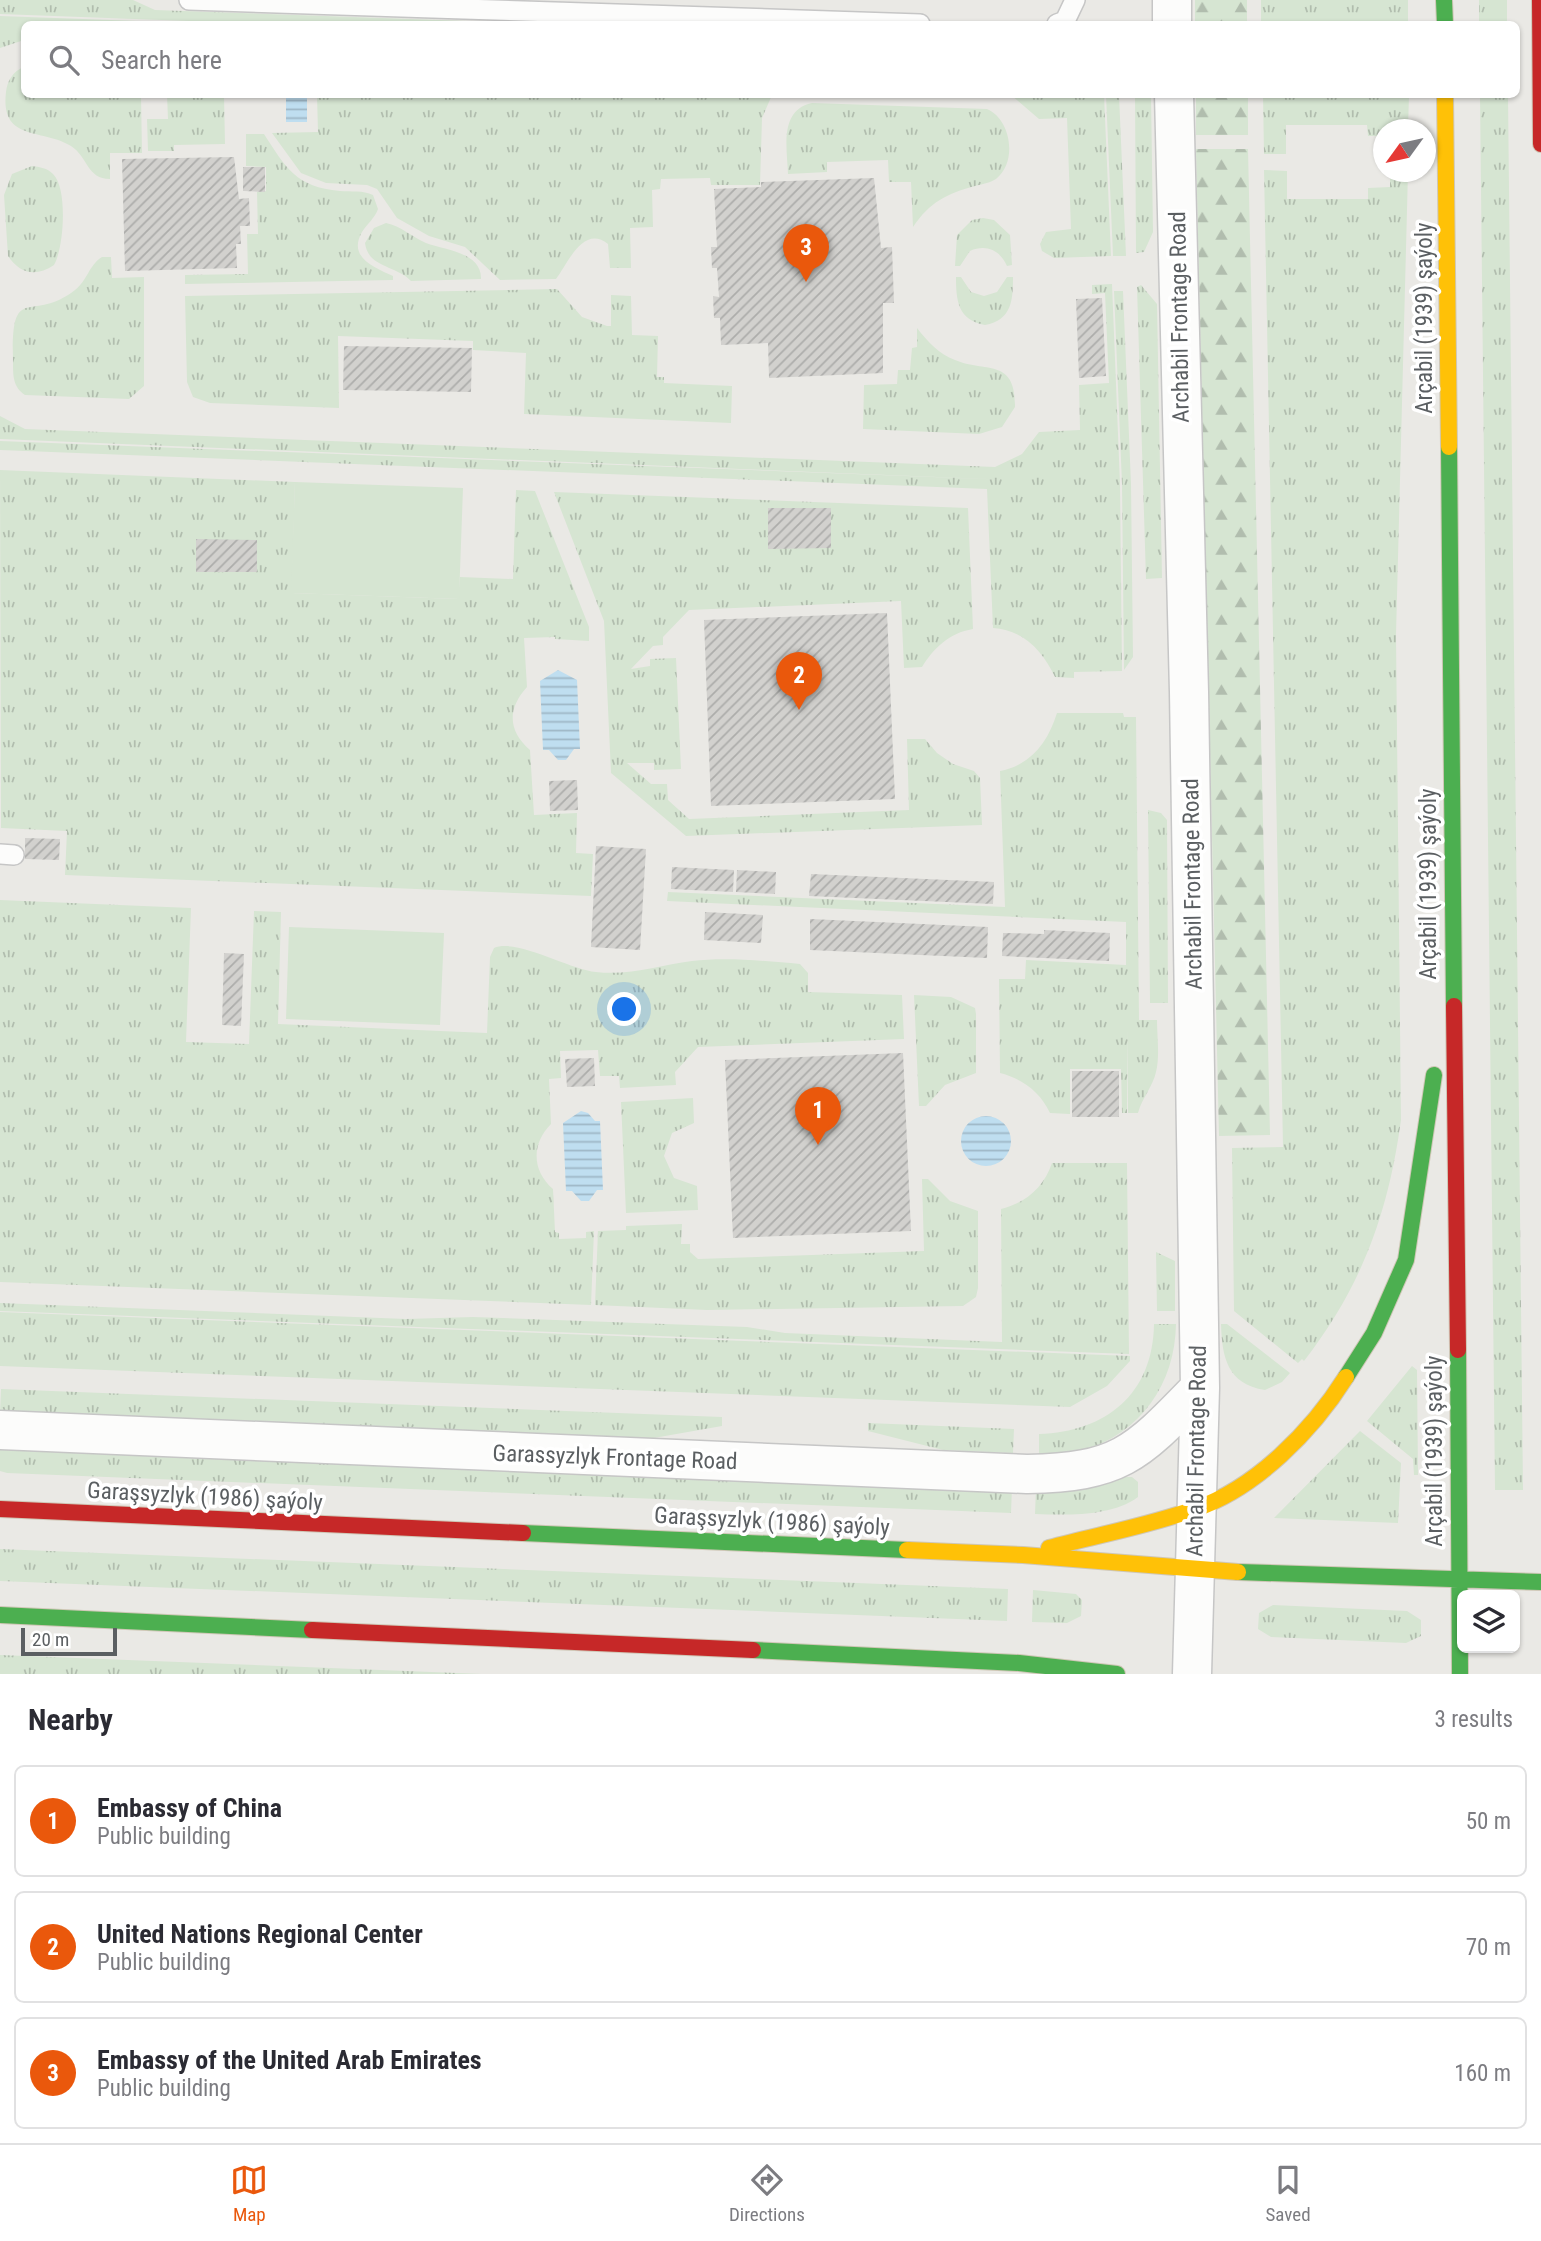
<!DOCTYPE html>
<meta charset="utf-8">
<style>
:root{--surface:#fff;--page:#f7f7f7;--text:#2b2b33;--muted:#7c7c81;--line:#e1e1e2;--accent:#ea580c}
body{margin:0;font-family:"Roboto Condensed",sans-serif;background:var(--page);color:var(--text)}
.controls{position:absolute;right:21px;bottom:21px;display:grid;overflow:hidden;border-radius:10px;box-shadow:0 2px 5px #0004}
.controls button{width:63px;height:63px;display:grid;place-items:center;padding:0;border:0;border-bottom:2px solid var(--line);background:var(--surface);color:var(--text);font:35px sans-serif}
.compass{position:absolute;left:1373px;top:119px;width:63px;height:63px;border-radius:50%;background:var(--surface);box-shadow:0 2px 5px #0004;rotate:237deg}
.scale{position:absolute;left:21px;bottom:18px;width:96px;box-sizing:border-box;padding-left:7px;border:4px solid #5b5f62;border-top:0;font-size:19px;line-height:24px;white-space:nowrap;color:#5b5f62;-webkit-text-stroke:5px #fff;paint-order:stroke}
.you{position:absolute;left:625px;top:1010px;width:24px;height:24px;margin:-18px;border:5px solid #fff;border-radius:50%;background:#1a73e8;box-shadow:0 0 0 10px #1a73e833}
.badge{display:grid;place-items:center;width:46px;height:46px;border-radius:50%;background:var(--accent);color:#fff;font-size:23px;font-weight:700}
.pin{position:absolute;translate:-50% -58px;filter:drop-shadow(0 2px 4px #0008)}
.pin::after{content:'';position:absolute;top:37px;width:24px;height:21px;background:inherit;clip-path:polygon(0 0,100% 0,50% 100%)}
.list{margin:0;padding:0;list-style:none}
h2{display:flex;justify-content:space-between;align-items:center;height:91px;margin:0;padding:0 28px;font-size:30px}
h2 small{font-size:23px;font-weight:400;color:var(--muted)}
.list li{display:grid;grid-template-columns:46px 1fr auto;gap:21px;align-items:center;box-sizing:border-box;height:112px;margin:0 14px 14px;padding:0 14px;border:2px solid var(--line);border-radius:10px}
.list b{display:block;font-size:26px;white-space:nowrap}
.list p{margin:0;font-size:23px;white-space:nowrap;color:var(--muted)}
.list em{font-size:23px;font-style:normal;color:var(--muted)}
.icon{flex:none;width:38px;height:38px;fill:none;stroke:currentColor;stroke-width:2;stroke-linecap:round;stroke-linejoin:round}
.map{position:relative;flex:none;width:1541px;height:1674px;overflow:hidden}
.search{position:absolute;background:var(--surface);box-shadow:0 2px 5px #0004;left:21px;right:21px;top:21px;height:77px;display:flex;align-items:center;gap:18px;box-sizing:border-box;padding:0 24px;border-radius:10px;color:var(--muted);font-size:26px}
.sheet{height:469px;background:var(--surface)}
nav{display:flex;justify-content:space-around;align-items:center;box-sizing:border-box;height:98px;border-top:2px solid var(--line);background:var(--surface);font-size:19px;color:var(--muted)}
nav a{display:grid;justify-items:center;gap:4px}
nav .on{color:var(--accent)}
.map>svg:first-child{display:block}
</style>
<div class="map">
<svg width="1541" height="1674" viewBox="0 0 1541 1674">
<defs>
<pattern id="grass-tufts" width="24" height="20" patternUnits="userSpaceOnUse" patternTransform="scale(1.75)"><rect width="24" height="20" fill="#d6e5d2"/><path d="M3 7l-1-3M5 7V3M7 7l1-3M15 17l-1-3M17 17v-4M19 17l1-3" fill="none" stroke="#b1bdae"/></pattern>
<pattern id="forest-firs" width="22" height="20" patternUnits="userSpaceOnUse" patternTransform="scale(1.75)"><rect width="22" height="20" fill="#d6e5d2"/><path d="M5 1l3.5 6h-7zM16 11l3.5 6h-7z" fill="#b1bdae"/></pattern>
<pattern id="water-rules" width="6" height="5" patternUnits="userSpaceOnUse" patternTransform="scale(1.75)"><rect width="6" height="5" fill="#bfdef0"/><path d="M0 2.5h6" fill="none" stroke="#9eb7c6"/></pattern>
<pattern id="building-hatch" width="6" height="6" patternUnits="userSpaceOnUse" patternTransform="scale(1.75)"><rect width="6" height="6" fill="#d2d1ce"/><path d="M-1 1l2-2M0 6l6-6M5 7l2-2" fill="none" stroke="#adadab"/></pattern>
</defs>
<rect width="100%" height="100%" fill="#eae9e5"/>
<!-- grass -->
<path fill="url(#grass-tufts)" d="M0,0H133L155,10L555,24H272L0,14Z
M1261,0H1408V24H1261Z
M1479,0H1507V24H1479Z
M0,16L222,24H24V40L0,48Z
M24,67V94L141,95L142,153H110V179C87,179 88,157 71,146C42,128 0,142 6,92C7,81 13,71 24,67Z
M167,95H224L225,144L174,145V151H148L147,119H168Z
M317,95V94L772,95L762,118L760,185H711L710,178L661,179L660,189L652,190L653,227L630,228L631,268H610L608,244C583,224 567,265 556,279L500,280L465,247L429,236L397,218L377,189L367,185L326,183L301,173L272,133L318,132Z
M1011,95H1104L1111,256L1054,258L1042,251L1040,244L1046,232L1071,229L1067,118L1039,119Z
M1106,95H1119L1126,256H1113Z
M1135,95H1151L1153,232L1144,252L1136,253Z
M1263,95H1409L1408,129L1384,130L1383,136H1368L1367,125H1286V154H1264Z
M1480,95H1508L1523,1490H1495Z
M812,103L987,109C1011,119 1018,162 996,179C990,183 982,184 975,186C946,194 930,202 913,227L911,182H889L888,160L827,162V172L788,174C787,148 779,110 812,103Z
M246,134H264C286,168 296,187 340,191C351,192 363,190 373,195L378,209C375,218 367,224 362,232C347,258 376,268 393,276V280L185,284V275L248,274L247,234H258L257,192L266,191V167L246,166Z
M32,166C40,167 47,168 53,174C68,188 64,248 54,265C36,277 20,274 8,256L4,195L12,174Z
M1264,170L1287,171V199H1368V188L1390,187V172H1408L1396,635L1401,1120C1388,1214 1362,1286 1304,1361L1302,1359L1298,1363L1234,1311L1232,1148L1283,1147Z
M983,218L994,220L1010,235L1012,265L1007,266C1000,250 986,244 970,251L960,266H955L957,235L972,220Z
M386,223C401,226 412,237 426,243C444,250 482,252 481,279L411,281C396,265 368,268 365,243L374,228Z
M102,257H111L112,278L144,277V386L129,399L25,395C13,387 13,376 13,362C11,279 30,325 75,290C87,281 89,265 102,257Z
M961,277L971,292L984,296L997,292L1007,277H1013C1013,300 1012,320 985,325C958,320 956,301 956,277Z
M1112,284L1120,484L1122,671L1074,672V678L1055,677C1043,652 1024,630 993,628L987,489L0,450V441L1035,481L0,439V416L25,429L995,467L1022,454L1039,432L1080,430L1079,385L1109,383L1105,293L1092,294V285Z
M1141,285L1157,304L1162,578L1146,579L1137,287Z
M557,289L582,317L607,326H611V295L631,296L632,335L658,336L657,377H664V383L732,386L731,423L524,414L526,353L473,350V341L338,336L339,408L210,403L193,397L187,382L185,296Z
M1114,291H1123L1131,484L1133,657L1124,670L1122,484Z
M917,328C928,342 939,354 955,360C985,373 1016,357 1015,407L1002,427L979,434L863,429L864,385L897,384L898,370H910L912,348L917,347Z
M0,470L295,482L292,593L458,599L460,577L513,579L516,490L535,491L589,627V641L555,639V637L524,638L527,687C507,709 508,731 530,750L534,815L577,813L576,853L593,854L591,896L65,875L67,831L1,828Z
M554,492L968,508L973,629C949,633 934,648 922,667L904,668L901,601L689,610L663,637V645L653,646L631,669L650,666V659L676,658L681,769L654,770V763H627L651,784H667L668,800L689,819L909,810L907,739H925L937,753L953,764L974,771L980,778L982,825L686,836L611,773L604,621Z
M1057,713H1123L1124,717H1136L1139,1020H1157C1157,1036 1160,1056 1156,1072C1153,1086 1142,1098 1138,1113H1128L1127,1030V1113H1122L1121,1069H1070V1114L1050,1113C1040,1092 1023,1079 1000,1073L999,979H1025L1026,960L1126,965V922L667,901L668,892L1005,907L1000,771C1031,765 1048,742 1057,713Z
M1148,810L1161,813L1167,820L1168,1003H1150Z
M0,900L191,908L186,1042L249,1044L254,911L281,912L278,1024L487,1033L490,957L494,948C516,938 569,969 596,972C630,976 660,965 692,961C726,957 766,961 800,964L808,973V992L902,995L904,1039L698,1047L675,1072L676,1085L620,1088L619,1076H600L598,1050L560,1051L561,1078L549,1079L551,1124C531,1144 532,1171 553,1189L555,1232L559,1233V1239L586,1238V1232L594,1231L591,1305L0,1282Z
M914,995L951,997L975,1008L976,1014V1073L945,1085L926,1106H919Z
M693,1098L694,1123L672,1133L664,1156L674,1178L697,1186L698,1210L626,1213L621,1102Z
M1052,1163H1127L1129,1354L0,1311V1303L406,1319L473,1317L747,1327L785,1333L1002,1342L1001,1209C1026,1203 1044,1187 1052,1163Z
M922,1179H928L950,1201L978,1211V1288L976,1297L963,1306L707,1310L595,1305L598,1231L626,1230V1226L682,1224L681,1244H690V1252L698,1259L924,1251Z
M1156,1252L1175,1261V1311H1157Z
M0,1312L1130,1356V1361L1107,1386L1070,1407L0,1366Z
M1154,1324H1176C1175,1384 1141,1433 1082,1451C1069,1455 1053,1454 1039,1456V1434C1106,1432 1153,1394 1154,1324Z
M1221,1324H1227L1290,1373L1282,1382L1265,1390C1227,1384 1222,1357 1221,1324Z
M1412,1366L1417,1370L1418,1475H1414L1413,1459L1367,1421Z
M1,1389L722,1417V1426L648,1439L0,1413Z
M868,1423L1014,1429L1013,1453L943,1450L868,1431Z
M1360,1431L1401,1463L1398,1523L1274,1518Z
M8,1447L1012,1487L1011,1513L7,1473L0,1471V1450Z
M1124,1477H1132L1138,1482V1497C1111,1517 1067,1515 1035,1514L1036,1488L1109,1482Z
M0,1549L1008,1589L1007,1621L0,1581Z
M1033,1590L1076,1594L1082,1600L1081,1616L1067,1623L1032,1622Z
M1273,1605L1407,1611L1421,1620V1636L1406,1643L1271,1637L1258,1629L1259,1613Z
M0,1655L482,1674H0Z"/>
<!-- forest -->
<path fill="url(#forest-firs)" d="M1195,0H1247V24H1195Z
M1196,95H1248V135H1196Z
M1196,149H1248L1270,1135L1219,1136Z"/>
<!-- garden -->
<path fill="#d6e5d2" d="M295,482L463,488L459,599L291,593Z
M289,927L444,933L440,1025L286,1019Z"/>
<!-- water -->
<path fill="url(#water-rules)" d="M286,95H307V122H286Z
M558,670L577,680L580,749H574L566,760H558L549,750H543L540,681Z
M581,1111L588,1113L595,1121H600L603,1190H597L589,1201H581L572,1191H566L563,1123Z
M961 1141a25 25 0 1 1 50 0a25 25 0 1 1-50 0Z"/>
<!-- building -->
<path fill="url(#building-hatch)" d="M234,157L239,199L249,198L250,226H240L241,244H236L237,268L125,271L122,159Z
M243,167H265V192L243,191Z
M874,178L881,248L892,247L894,303H883V373L769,378L768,343L721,345L720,318H714L713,296L719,297L717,268H712L711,247H717L714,189L761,187V182Z
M1102,298L1106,376L1079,378L1076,299Z
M344,346L472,348L471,392L343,390Z
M768,508H831V548L768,549Z
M196,539L257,540V572H196Z
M887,613L895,799L711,806L704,620Z
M577,780L578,810L550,811L549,781Z
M25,838L60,839L59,860L25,859Z
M596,846L646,849L640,950L591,947Z
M672,867L734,870L733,892L671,889Z
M737,870L776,872L775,894L736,892Z
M811,874L994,882L993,904L809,896Z
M705,912L763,915L761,943L704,940Z
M810,919L988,927L987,958L810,950Z
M1044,930L1110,933L1109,961L1002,956L1003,933L1044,934Z
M224,953L244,954L241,1026L222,1025Z
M903,1053L911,1231L733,1238L725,1060Z
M594,1058L595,1086L567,1087L565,1059Z
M1072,1071H1119V1117H1072Z"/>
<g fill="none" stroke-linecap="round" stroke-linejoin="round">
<!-- lane casing -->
<g stroke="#c6c6c6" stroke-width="22">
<path id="lane" d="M189,0L920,24
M1057,24L1065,21L1075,0
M0,854L14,855"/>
</g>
<!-- street casing -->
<g stroke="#c6c6c6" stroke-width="41">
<path id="street" d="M1172,0V24
M1174,94L1189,692L1200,1388L1192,1674
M0,1430L1027,1474C1121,1472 1136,1454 1200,1388"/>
</g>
<!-- fast casing -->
<g stroke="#cfc7b6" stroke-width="18">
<path id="fast" d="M1444,0L1445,24
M1449,447L1454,1006
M1458,1350L1460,1674
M1346,1377L1374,1333L1406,1260L1434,1075
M523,1533L907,1550
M1238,1572L1541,1582
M0,1615L312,1630
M753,1650L1019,1663L1117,1674"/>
</g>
<!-- slow casing -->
<g stroke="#cfc7b6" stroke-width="18">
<path id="slow" d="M1445,94L1449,447
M1049,1548C1097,1535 1148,1526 1195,1509C1256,1488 1312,1431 1346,1377
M907,1550L1023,1555L1238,1572"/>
</g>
<!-- jam casing -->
<g stroke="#cfc7b6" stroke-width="18">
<path id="jam" d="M1540,0L1541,144
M1454,1006L1458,1350
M0,1509L523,1533
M312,1630L753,1650"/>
</g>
<!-- lane -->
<use href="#lane" stroke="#fcfcfb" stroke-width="19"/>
<!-- street -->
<use href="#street" stroke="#fcfcfb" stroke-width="38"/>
<!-- fast -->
<use href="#fast" stroke="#4caf50" stroke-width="16"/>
<!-- slow -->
<use href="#slow" stroke="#ffc107" stroke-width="16"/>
<!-- jam -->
<use href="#jam" stroke="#c62828" stroke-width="16"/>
</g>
<g text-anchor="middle" stroke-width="7" stroke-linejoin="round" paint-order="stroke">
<!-- street labels -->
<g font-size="23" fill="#5b5f62" stroke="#fff">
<text transform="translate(1179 317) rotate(-91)" y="8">Archabil Frontage Road</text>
<text transform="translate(1424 318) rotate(-90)" y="8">Arçabil (1939) şaýoly</text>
<text transform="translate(1192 884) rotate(-91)" y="8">Archabil Frontage Road</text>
<text transform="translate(1428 884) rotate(-90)" y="8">Arçabil (1939) şaýoly</text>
<text transform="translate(1196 1451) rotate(-89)" y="8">Archabil Frontage Road</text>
<text transform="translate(1434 1451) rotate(-90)" y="8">Arçabil (1939) şaýoly</text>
<text transform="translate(615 1457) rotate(2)" y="8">Garassyzlyk Frontage Road</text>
<text transform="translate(205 1496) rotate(3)" y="8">Garaşsyzlyk (1986) şaýoly</text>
<text transform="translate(772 1521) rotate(3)" y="8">Garaşsyzlyk (1986) şaýoly</text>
</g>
</g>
</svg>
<div class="controls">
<button><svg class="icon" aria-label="layers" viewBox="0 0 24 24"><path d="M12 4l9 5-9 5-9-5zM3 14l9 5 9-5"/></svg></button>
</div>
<svg class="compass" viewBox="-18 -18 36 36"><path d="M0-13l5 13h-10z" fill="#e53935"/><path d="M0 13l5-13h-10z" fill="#7c7c81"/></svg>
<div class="scale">20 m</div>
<div class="you"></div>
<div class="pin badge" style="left:818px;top:1145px">1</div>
<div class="pin badge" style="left:799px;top:710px">2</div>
<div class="pin badge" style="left:806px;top:282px">3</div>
<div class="search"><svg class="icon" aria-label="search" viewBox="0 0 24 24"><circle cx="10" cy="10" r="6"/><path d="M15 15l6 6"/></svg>Search here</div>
</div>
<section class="sheet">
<h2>Nearby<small>3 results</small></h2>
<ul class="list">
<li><span class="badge">1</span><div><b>Embassy of China</b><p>Public building</p></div><em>50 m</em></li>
<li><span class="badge">2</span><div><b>United Nations Regional Center</b><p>Public building</p></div><em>70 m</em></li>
<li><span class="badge">3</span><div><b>Embassy of the United Arab Emirates</b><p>Public building</p></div><em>160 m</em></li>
</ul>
</section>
<nav>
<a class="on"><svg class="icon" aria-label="map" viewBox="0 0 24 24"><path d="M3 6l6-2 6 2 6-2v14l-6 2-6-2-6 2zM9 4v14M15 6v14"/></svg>Map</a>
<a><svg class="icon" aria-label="directions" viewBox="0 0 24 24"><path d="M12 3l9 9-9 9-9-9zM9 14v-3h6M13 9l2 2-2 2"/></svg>Directions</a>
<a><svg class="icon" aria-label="saved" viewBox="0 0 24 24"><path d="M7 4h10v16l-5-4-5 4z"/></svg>Saved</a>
</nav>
